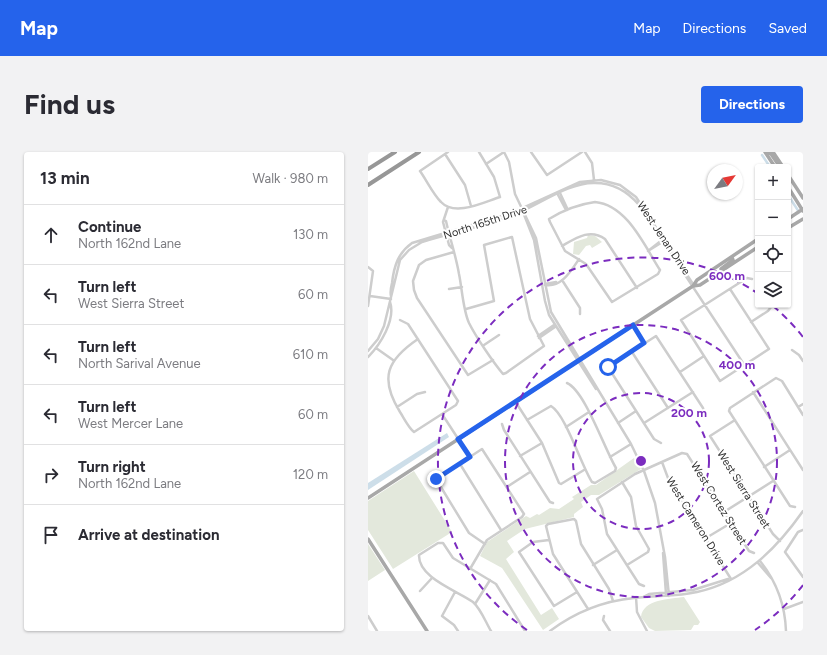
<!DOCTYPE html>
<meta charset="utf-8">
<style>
:root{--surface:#fff;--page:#f2f2f3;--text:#2b2b33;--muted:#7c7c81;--line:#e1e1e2;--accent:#2563eb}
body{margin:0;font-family:Figtree,sans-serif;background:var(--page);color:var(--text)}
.controls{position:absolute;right:12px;top:12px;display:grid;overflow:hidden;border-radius:4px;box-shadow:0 1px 3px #0004}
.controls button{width:36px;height:36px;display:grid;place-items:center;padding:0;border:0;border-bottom:1px solid var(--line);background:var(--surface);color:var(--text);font:20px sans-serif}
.compass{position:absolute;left:339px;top:12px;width:36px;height:36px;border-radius:50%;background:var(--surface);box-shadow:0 1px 3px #0004;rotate:57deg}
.stop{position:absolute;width:12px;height:12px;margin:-9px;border:3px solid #2563eb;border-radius:50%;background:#fff}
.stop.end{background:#2563eb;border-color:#fff;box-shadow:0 1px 4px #0008}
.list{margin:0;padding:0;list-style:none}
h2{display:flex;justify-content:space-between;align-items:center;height:52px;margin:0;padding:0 16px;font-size:17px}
h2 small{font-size:13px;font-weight:400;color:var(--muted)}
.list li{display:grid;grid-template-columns:26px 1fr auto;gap:12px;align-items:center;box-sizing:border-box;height:60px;padding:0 16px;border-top:1px solid var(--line)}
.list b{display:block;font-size:15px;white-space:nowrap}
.list p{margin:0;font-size:13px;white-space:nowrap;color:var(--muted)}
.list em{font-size:13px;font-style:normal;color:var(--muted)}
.icon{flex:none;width:22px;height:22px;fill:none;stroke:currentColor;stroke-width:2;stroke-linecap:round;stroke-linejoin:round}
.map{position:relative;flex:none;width:435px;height:479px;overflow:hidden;border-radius:4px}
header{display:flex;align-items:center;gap:24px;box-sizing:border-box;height:56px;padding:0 20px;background:var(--accent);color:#fff}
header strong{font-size:19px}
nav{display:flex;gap:22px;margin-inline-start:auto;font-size:14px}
.intro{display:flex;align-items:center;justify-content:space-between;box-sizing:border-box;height:96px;padding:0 24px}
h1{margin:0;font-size:28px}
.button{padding:10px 18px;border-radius:4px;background:var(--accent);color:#fff;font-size:14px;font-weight:700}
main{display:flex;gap:24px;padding:0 24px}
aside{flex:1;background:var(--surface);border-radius:4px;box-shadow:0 1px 3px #0004}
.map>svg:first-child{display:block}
</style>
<header>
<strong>Map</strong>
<nav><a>Map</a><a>Directions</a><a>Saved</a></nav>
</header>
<div class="intro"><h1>Find us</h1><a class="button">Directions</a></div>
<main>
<aside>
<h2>13 min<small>Walk · 980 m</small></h2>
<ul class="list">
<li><svg class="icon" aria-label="ahead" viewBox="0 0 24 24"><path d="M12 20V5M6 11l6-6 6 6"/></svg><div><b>Continue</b><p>North 162nd Lane</p></div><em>130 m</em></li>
<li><svg class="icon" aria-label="left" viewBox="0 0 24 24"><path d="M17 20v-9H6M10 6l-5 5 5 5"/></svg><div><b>Turn left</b><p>West Sierra Street</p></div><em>60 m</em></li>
<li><svg class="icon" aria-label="left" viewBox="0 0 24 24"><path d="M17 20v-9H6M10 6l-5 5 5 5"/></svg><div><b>Turn left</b><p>North Sarival Avenue</p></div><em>610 m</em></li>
<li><svg class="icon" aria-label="left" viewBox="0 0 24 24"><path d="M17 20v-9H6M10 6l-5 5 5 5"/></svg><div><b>Turn left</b><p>West Mercer Lane</p></div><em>60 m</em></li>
<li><svg class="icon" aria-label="right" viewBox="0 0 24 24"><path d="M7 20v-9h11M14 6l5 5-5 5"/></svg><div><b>Turn right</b><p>North 162nd Lane</p></div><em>120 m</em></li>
<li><svg class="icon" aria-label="arrive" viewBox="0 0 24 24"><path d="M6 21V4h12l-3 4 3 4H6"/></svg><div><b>Arrive at destination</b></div></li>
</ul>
</aside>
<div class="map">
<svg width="435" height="479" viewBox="0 0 435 479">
<rect width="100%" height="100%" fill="#fff"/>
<!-- green -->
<path fill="#e3e8dc" d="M220,83L227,84L234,90L224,96L222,93L218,94L211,103L205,102L206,90L219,86Z
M266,306L273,317L231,343H223L213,350L215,355L206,362V365L157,377L139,389L146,400L138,407L173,463L184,456L191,467L175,478L134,416L112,404L119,390L158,364L162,366L169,362L171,363L182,356L191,357L206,347L204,345L223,333H228Z
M46,319L84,380L25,417L0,378V349Z
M0,392L17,418L0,429Z
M316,445L332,470L330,473H326L323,478L287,479L281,476L273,465C275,447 302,447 316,445Z"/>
<!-- water -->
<path fill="#cddee9" d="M79,281L81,285L0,338V331Z"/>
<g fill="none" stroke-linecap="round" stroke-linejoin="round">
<!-- canal -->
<path stroke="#cddee9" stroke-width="2.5" d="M394,3L402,15
M420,43L431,60L430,61"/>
<!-- minor -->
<path stroke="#cdcdcd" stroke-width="2.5" d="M80,0L52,19C59,29 65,42 73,50C87,65 116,50 132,45L126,25L111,0
M136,0L141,10L147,42L168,86L183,160L263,292L276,319L287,351L297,405L301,444
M163,0L179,23L214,0
M217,0L224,11L226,28
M77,2L97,33L103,54
M118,12L136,0
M189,41L198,58
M192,41L199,56V58
M227,50C259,53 276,93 292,118L290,122L244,150L218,112L197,99L182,70L181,67C194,59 212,52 227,50Z
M80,55L75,70L81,93L84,96
M155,60L166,88L177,149L181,163L228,237
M76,68L78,69C82,87 88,104 91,122C94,136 95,158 101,171C108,185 125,210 135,222L138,221L176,194L162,167L144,85L116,93L126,149L98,157
M194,94C208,86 222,76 237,87L269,136
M280,99L294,88
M280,99L296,89
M86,100L58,108L51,113L45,129L46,138L49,146L100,223L125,208
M0,115L5,119L0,154
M194,128L212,156V162
M177,132L188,130
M177,133C193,136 203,119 211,107
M81,137L94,135
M362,137L401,197L352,229L313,168L379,126L384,127
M2,144L23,147
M23,144C22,140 23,135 24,131C26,114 30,101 44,91L146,60L212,30L233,28L252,33L268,45L325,132
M32,168L40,172L90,249L88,253L46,280C40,275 36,266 32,260C11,226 19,208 50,187
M383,170L400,159L403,155
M265,173L276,191
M170,184L186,173
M171,186L187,175
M116,193L131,183
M8,196L25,208
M424,198L431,203L435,209
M0,199L10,187L16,174L32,108L41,98L54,90C84,81 115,74 145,63C170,54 200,30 227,31C245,31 260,40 271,53L377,214
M264,200L300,256
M0,205C12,193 28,168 22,150
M312,220L336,204
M385,240L435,318
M147,249L174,291L191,331L193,332L216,318
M29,255L49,242L57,240
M430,255L435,252
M74,262L102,305
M159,268L183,254C198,263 213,313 224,330L227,331L247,319L248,316C236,296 217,239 199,231
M367,268L342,284L405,382L412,389
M250,271L268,259
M276,271L325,240
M134,272L136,278L182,350L185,351
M198,275L221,260
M293,291L286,287L240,215L288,184L335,256L337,264
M152,304L174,291
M242,305L263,292
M294,310L300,326L363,427
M92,312L133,378
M396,315L422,298
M254,330L263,345L268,374L281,397L280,400L259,413
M139,335L162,320
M427,355L422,354L361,259L362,256L408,226L414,229L435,263
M356,360L405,329
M435,378L430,380L417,400L435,425
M338,386L363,371
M181,388L165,390L151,400L186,454L209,440
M295,401L298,442
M392,409C409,430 417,452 418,479
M390,411L403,426
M225,413L249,398
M102,417L119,388L154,365L156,362L114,297L68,327L101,381L117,392
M276,434L271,432L239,382L234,357L229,347L267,322L314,301L319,302L381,399L386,401
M52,439L64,426
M87,440L74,464L86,473L90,479
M268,445L269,460L279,479
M275,445L281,442L325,438L360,427
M107,452L122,428
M220,457L185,402L178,374L180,372L206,367L208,369L213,392L241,437L245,449
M416,457L435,450
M0,464L9,479
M236,464L235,468L242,479
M123,479C118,471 113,457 105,450C90,439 50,426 51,403L70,391H75L85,406L128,432L157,479
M182,479C206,461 235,449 266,446C287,443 308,445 329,440C376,430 409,396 435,359"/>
<!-- major -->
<path stroke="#a8a8a8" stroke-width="3.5" d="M397,0L407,15
M398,0L403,2L412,15
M405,0L415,15
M420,23L435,46
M420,35L435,59
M420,67L435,57
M420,76L435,67
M353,117L365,108L364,105
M325,134L332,133L390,95
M0,346L325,134L329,128L390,87
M0,387L59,479"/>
<!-- highway -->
<path stroke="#979797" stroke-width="4" d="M0,17L27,0
M0,33L51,0"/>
</g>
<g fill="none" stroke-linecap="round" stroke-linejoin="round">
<!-- route -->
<path stroke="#2563eb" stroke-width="5" d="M68,327L102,305L90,287L265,173L276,191L240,215"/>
</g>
<!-- distance rings -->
<g fill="none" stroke="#7b2cbf" stroke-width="2" stroke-dasharray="7 5">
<circle cx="273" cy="309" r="68"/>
<circle cx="273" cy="309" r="136"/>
<path d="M435 433A204 204 0 0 1 387 478M159 478A204 204 0 1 1 389 141M405 154A204 204 0 0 1 435 185"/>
</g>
<g text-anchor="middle" stroke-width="4" stroke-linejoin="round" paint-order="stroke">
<!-- street labels -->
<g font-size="11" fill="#303030" stroke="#fff">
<text transform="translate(117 70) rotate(-18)" y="4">North 165th Drive</text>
<text transform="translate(296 86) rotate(56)" y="4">West Jenan Drive</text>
<text transform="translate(376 337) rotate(58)" y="4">West Sierra Street</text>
<text transform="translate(351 351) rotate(58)" y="4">West Cortez Street</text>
<text transform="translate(328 369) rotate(58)" y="4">West Cameron Drive</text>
</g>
</g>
<circle cx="273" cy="309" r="6" fill="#7b2cbf" stroke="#fff" stroke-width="2"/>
<g font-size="12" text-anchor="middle" font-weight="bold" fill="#7b2cbf" stroke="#fff" stroke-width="4" stroke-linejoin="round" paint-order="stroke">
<text x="359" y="128">600 m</text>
<text x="369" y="217">400 m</text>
<text x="321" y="265">200 m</text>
</g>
</svg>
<div class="controls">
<button>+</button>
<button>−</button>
<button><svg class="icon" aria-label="locate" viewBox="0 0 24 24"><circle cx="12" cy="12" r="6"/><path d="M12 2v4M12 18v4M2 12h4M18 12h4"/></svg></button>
<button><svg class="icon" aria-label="layers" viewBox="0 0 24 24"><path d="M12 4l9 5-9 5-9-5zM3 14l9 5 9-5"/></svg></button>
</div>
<svg class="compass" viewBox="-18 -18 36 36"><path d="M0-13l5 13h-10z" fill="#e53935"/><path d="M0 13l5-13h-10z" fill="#7c7c81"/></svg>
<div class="stop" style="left:240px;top:215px"></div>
<div class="stop end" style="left:68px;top:327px"></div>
</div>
</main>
